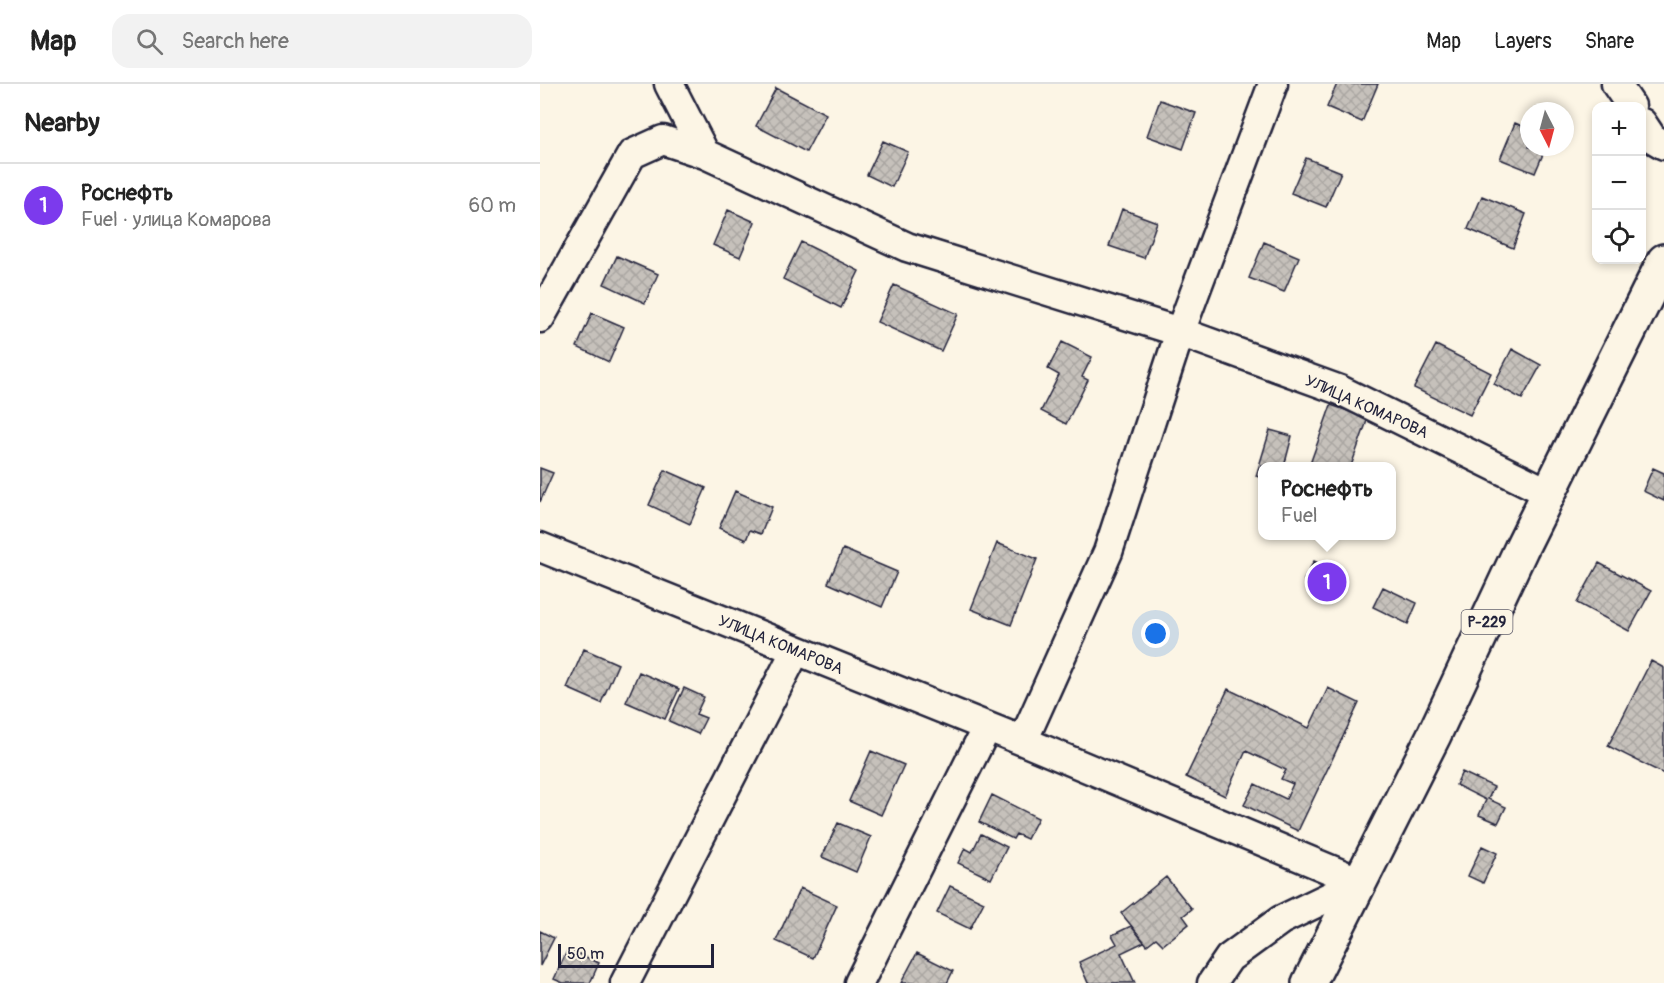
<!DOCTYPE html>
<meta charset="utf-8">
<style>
:root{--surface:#fff;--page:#f2f2f2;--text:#222;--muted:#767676;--line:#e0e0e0;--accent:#7c3aed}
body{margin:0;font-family:Pangolin,sans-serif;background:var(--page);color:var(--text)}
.controls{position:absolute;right:18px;top:18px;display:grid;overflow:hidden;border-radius:12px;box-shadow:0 3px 9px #0003}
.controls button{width:54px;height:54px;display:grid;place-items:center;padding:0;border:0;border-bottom:2px solid var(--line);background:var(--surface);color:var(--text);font:30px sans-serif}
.compass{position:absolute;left:980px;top:18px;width:54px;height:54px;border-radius:50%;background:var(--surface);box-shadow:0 3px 9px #0003;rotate:174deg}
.scale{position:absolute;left:18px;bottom:15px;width:156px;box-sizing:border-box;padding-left:6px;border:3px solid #22223b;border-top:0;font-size:16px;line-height:21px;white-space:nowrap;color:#22223b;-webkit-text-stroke:4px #fcf5e5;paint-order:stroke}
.you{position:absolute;left:616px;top:550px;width:21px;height:21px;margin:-15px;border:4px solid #fff;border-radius:50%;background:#1a73e8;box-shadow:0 0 0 9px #1a73e833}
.badge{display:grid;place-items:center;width:39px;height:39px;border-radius:50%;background:var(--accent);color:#fff;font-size:20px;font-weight:700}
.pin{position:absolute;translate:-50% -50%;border:3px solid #fff;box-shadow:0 2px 6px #0006}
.popup{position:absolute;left:718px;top:378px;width:138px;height:78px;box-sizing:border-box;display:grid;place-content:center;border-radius:12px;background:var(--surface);filter:drop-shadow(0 2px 4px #0005);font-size:20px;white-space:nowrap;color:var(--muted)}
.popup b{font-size:22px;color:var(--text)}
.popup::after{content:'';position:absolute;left:50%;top:100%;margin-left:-12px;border:12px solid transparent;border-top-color:var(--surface)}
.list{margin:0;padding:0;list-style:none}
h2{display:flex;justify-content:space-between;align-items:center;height:78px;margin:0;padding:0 24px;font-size:26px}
h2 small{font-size:20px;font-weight:400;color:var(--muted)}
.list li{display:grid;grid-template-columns:39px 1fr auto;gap:18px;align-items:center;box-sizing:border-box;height:84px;padding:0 24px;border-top:2px solid var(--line)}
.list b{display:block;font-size:22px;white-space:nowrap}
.list p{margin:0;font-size:20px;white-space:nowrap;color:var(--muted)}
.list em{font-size:20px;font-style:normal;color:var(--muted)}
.icon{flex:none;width:33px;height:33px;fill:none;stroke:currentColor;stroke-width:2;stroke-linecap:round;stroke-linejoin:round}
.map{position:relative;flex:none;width:1124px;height:899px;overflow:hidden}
header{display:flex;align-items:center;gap:36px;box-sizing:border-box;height:84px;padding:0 30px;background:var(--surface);border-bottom:2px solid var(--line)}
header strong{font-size:28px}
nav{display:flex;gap:33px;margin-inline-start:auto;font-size:21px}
.search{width:420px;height:54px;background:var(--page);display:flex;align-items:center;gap:15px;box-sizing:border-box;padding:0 21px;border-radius:18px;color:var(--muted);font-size:22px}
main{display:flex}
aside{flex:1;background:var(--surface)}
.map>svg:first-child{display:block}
</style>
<header>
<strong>Map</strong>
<div class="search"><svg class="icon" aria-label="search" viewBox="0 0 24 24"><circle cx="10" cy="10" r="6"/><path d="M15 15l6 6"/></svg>Search here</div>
<nav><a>Map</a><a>Layers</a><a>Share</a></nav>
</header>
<main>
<aside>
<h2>Nearby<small></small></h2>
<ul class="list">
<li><span class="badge">1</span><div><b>Роснефть</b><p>Fuel · улица Комарова</p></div><em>60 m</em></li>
</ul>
</aside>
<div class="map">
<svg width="1124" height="899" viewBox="0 0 1124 899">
<defs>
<pattern id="building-cross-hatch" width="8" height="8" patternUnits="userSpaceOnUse" patternTransform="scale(1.5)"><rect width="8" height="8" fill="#c6c1bb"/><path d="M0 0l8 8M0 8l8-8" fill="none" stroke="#aaa6a2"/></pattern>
</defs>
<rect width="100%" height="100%" fill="#fcf5e5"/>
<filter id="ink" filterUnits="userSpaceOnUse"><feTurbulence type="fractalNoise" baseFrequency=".0167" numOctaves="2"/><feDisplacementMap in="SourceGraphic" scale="12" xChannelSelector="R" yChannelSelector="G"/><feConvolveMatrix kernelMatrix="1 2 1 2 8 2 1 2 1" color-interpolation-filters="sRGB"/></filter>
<g filter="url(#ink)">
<!-- building -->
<path fill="url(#building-cross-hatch)" stroke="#22223b" stroke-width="1.5" d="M797,0H838L822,38L787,23Z
M236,4L286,30L266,68L216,42Z
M620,16L656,29L643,65L607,52Z
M975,39L989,45V63H1006L995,89L960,75Z
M343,57L368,68L352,103L327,91Z
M766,74L801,88L786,123L751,109Z
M942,112L986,130L973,164L928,145Z
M582,125L617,138L604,174L569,162Z
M188,126L215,138L200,173L173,161Z
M261,158L319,187L301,224L243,195Z
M724,158L759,173L744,208L709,194Z
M77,172L118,190L105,219L64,200Z
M354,201L418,230L401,267L337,238Z
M52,229L84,243L69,278L37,263Z
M522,258L552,273L542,293L548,296L526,340L501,327L519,291L508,285Z
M896,261L951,289L930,331L874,304Z
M972,265L1001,281L982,315L954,300Z
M791,321L828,334L811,382H777L770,380Z
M730,346L752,352L745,379L758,382H722V394L716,392Z
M0,384L13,389L0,418Z
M1113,384L1124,389V417L1103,407Z
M125,386L166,404L150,440L109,421Z
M195,407L232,423L221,450L210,446L206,456L179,444Z
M457,459L497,475L471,541L431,525Z
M303,465L357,488L342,523L288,499Z
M774,477L802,490L793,510L764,496Z
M1059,479L1111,507L1089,547L1037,519Z
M843,503L877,519L868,540L833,523Z
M44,565L78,580L61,619L27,604Z
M1111,577L1124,584V690L1068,662Z
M99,588L139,605L125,635L86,618Z
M144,604L164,613L156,630L166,634L158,650L129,637Z
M788,604L819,619L758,747L704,721L715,700L746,715L753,700L741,695L746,686L706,667L685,712L646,693L688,605L769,644Z
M331,667L364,681L341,731L309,717Z
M922,688L954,703L948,715L966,723L958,739L939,731L946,716L916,701Z
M452,711L498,734L487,755L476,750L473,755L439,738Z
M298,739L331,753L316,788L282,773Z
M441,750L467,763L451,795L418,779L425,764L432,768Z
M942,762L957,769L943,799L928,792Z
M626,793L652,825L643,832L649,840L623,861L616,854L607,861L581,829Z
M410,802L444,818L430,845L397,829Z
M260,804L297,821L273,874L236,857Z
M591,842L604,858L581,869L595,899H548L539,878L577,860L572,851Z
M0,847L14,854L0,882Z
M28,865L59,879L50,899H23L14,895Z
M377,869L413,887L407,899H361Z"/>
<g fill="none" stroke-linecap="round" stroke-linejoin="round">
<!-- minor casing -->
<g stroke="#22223b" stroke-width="33">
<path id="minor" d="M1076,0L1091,22
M1102,39L1112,54L1124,61
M165,70L367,163L640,248L800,306L1009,409
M0,234L92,70L123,56L165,70L129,0
M0,463L483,657L820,798
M483,657L568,468L640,248L733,0
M85,899L256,566
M319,899L447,643
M672,899L689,874L741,836L820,798"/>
</g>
<!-- highway casing -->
<g stroke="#22223b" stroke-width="38">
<path id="highway" d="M769,899L894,651L981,465L1124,177"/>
</g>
<!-- minor -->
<use href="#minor" stroke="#fcf5e5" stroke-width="28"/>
<!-- highway -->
<use href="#highway" stroke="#fcf5e5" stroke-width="33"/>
</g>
</g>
<g text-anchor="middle" stroke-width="4.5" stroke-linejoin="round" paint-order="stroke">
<!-- shield labels -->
<rect fill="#fcf5e5" stroke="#63616e" stroke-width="1.5" x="921.5" y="526" width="51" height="24" rx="4.5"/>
<g font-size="15" font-weight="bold" fill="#22223b">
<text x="947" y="543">Р-229</text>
</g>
<!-- street labels -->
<g font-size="16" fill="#22223b" stroke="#fcf5e5">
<text transform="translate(827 322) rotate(24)" y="6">УЛИЦА КОМАРОВА</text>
<text transform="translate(241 560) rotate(22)" y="6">УЛИЦА КОМАРОВА</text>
</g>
</g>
</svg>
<div class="controls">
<button>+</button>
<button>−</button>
<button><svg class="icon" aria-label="locate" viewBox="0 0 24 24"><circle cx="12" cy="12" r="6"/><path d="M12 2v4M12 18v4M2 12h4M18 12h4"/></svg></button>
</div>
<svg class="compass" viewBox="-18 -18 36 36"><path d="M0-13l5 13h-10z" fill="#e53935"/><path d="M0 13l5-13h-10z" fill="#767676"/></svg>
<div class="scale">50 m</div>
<div class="you"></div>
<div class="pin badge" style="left:787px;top:498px">1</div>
<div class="popup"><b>Роснефть</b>Fuel</div>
</div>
</main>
